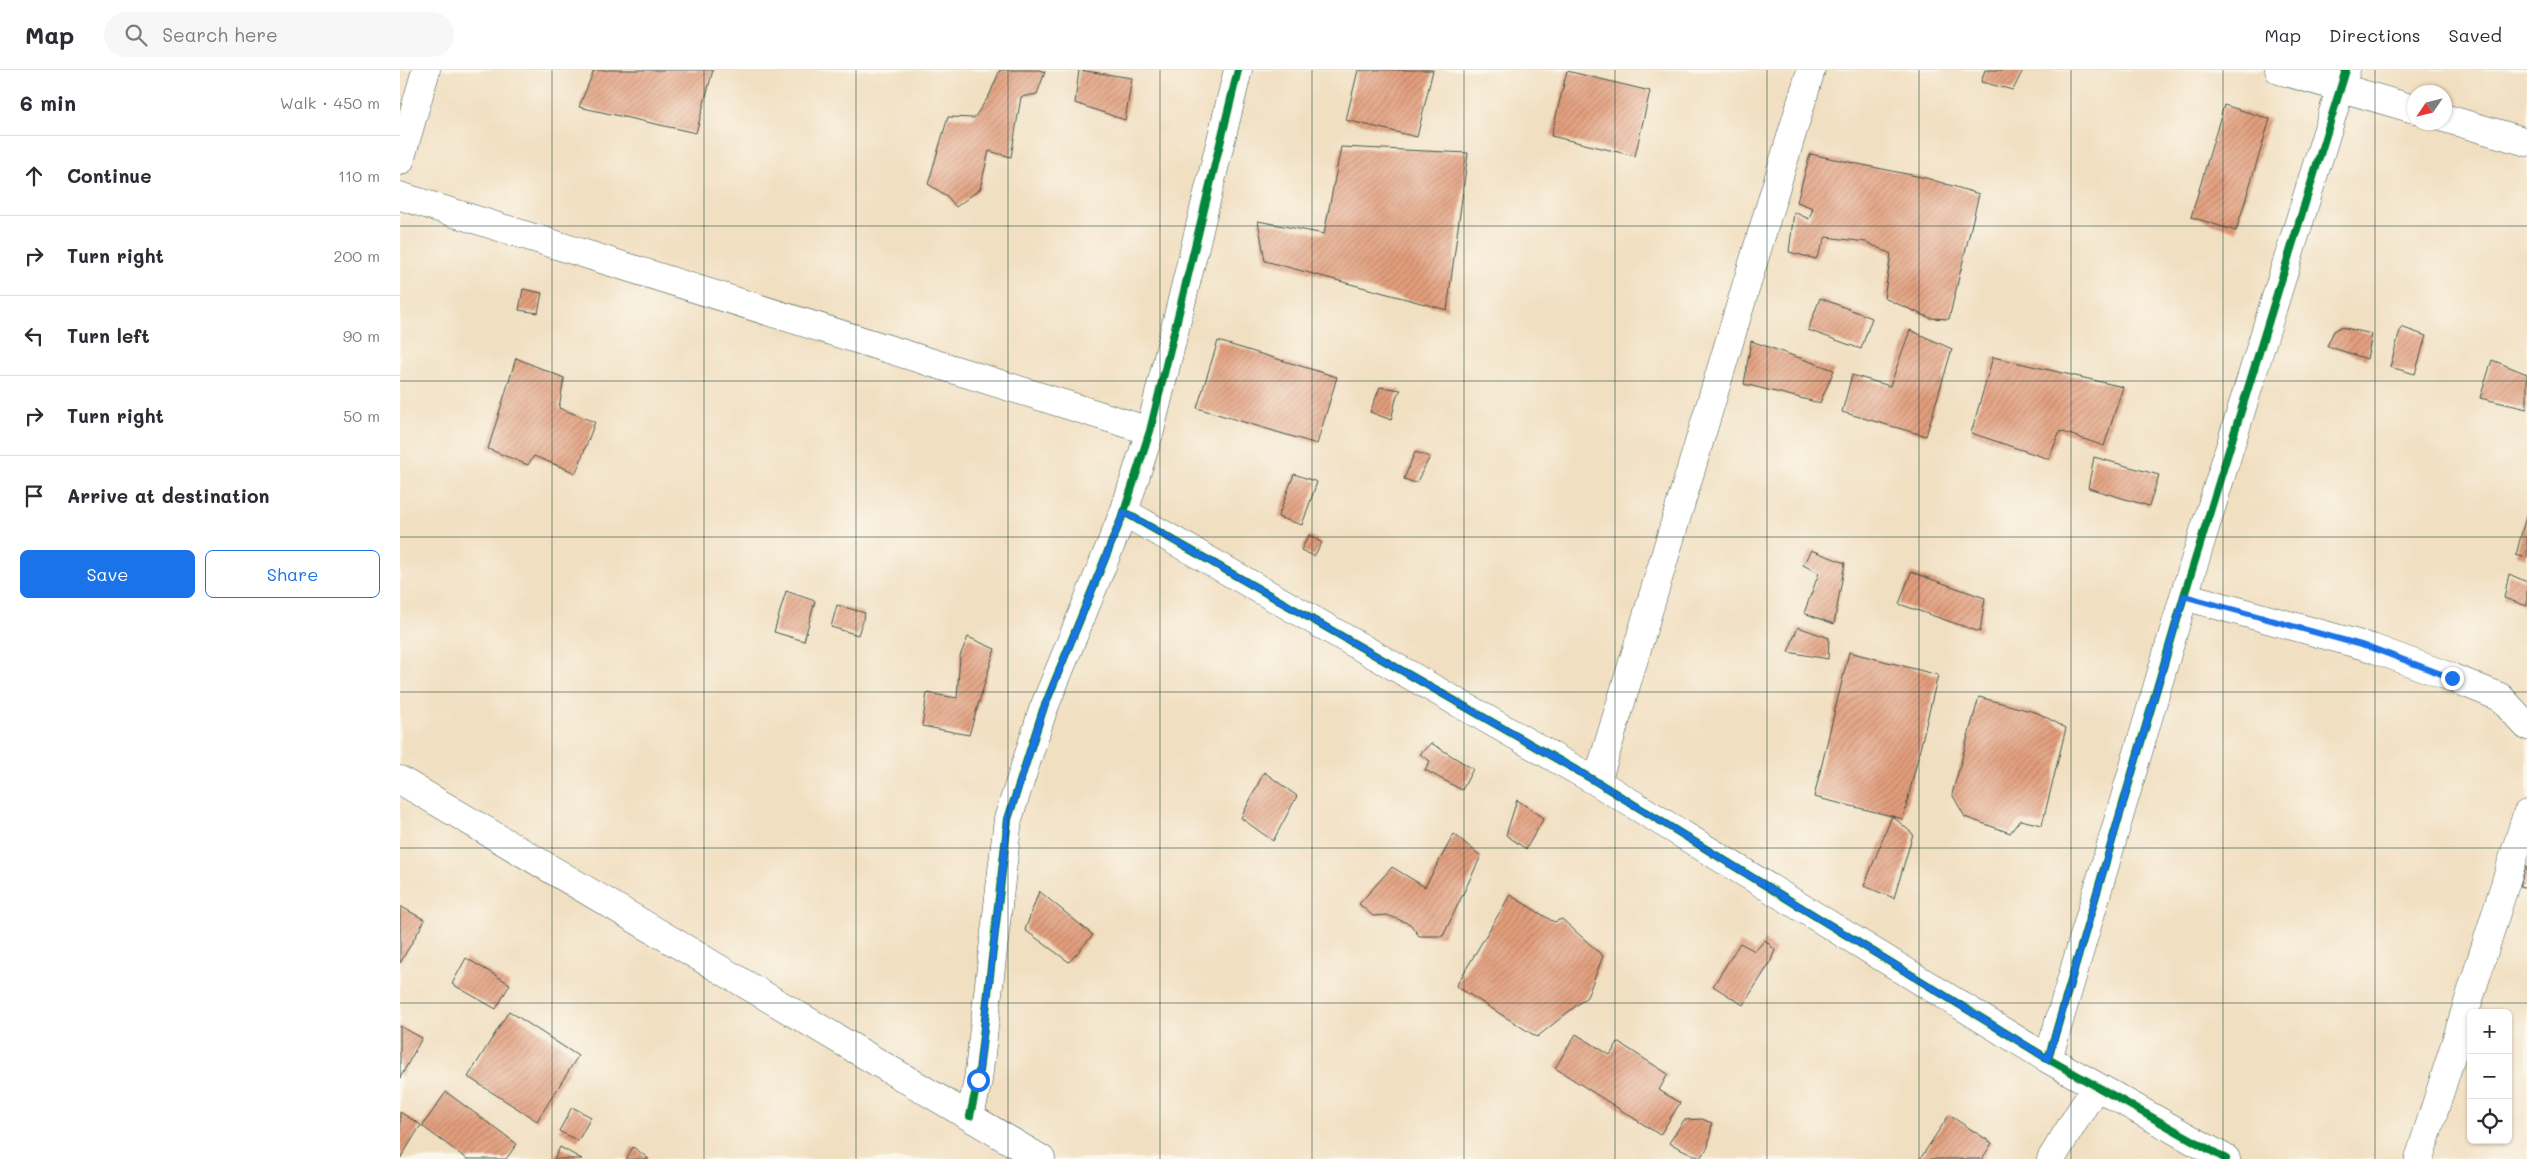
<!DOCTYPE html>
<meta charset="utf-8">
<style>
:root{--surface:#fff;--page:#f7f7f7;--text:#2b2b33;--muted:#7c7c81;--line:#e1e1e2;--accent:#1a73e8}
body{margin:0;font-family:Mali,sans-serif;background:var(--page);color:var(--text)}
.controls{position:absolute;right:15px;bottom:15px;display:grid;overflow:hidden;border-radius:8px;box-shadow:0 1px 4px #0004}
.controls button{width:45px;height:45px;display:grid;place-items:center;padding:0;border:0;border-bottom:1px solid var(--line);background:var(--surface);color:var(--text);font:25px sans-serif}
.compass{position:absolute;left:2007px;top:15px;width:45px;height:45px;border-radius:50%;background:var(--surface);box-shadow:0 1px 4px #0004;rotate:235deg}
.stop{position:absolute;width:15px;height:15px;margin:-11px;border:4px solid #1a73e8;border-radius:50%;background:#fff}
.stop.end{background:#1a73e8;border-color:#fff;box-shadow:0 1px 5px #0008}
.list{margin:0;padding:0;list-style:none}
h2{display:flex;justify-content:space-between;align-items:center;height:65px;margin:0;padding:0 20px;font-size:21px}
h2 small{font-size:16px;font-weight:400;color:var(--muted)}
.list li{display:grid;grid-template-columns:32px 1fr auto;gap:15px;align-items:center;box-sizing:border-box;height:80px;padding:0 20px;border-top:1px solid var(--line)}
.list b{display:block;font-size:19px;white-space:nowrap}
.list em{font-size:16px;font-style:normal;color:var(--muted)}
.actions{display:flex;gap:10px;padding:15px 20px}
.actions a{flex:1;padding:11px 0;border:1px solid var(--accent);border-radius:8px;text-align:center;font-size:18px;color:var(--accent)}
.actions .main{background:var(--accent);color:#fff}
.icon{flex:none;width:28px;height:28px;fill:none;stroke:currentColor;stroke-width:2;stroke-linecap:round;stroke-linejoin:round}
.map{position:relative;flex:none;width:2127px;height:1089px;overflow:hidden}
header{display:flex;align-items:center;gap:30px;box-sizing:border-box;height:70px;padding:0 25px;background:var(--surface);border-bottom:1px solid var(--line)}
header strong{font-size:24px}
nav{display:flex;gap:28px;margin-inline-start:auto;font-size:18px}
.search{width:350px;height:45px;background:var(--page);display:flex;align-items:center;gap:12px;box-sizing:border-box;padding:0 18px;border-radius:28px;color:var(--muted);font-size:19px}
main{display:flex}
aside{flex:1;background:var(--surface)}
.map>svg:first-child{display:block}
</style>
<header>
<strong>Map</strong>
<div class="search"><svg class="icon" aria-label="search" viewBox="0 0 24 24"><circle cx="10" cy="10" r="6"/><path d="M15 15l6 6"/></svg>Search here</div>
<nav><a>Map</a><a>Directions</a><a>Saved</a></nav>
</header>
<main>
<aside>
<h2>6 min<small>Walk · 450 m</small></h2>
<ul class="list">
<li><svg class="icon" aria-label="ahead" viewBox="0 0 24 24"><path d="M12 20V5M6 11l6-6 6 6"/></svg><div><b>Continue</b></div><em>110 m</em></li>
<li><svg class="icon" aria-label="right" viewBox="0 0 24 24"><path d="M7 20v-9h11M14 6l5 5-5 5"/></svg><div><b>Turn right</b></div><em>200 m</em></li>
<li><svg class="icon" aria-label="left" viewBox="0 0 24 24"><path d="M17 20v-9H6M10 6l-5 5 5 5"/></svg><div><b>Turn left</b></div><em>90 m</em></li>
<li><svg class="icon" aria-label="right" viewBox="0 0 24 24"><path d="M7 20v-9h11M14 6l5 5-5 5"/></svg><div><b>Turn right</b></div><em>50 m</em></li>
<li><svg class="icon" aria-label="arrive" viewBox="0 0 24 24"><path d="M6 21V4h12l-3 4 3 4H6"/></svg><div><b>Arrive at destination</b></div></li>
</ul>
<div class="actions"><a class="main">Save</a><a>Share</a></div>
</aside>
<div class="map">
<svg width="2127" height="1089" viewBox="0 0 2127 1089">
<defs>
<pattern id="building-hatch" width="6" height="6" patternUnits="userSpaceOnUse" patternTransform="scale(1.25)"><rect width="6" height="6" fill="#e39e7d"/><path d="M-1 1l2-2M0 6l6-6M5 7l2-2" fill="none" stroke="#b78267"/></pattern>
</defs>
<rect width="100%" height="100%" fill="#fbf7ec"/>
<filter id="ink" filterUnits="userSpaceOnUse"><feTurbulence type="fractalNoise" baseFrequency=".02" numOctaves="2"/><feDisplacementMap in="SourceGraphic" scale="10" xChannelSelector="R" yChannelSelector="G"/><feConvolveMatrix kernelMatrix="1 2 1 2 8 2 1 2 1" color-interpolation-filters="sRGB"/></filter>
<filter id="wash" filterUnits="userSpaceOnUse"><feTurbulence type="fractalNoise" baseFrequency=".0096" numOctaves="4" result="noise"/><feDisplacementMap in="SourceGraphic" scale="20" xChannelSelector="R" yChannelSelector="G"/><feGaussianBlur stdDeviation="1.12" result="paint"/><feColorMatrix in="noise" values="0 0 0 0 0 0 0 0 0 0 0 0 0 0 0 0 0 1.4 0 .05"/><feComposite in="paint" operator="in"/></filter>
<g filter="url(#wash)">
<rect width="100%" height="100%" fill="#f1dfc1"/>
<g id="blocks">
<!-- building -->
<path fill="url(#building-hatch)" d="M194,0H313L296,63L179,37Z
M600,0H639L645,2L637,24L621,27L611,87L589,81L580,119L556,137L547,126L528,114L548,47L574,48L589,26Z
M679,0L732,8L725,50L675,33Z
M958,0H1033L1017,67L946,50Z
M1585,0H1623L1613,20L1581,12Z
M1167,1L1250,21L1235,86L1151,66Z
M1824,35L1870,49L1836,161L1791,147Z
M941,77L1068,83L1047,240L865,191L858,151L924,164Z
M1410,84L1526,108L1579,124L1549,249L1530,248L1484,228L1491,184L1466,172L1426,167L1416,189L1389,182L1394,142L1409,149L1413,138L1397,132Z
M123,219L142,223L138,243L119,240Z
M1420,228L1472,248L1461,279L1408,260Z
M1941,257L1972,264L1967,289L1927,276L1934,261Z
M2001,257L2026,266L2015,304L1990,297Z
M1510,260L1552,279L1526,366L1442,342L1452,305L1490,316Z
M818,271L937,307L917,374L797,338Z
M1351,271L1434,300L1420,333L1344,314Z
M1593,287L1723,317L1704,376L1660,361L1649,389L1571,363Z
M116,288L164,308L159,338L195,352L176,403L134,386L128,395L88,379Z
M2092,290L2127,304V339L2080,328Z
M980,317L1001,320L997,325L991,350L970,342Z
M1015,382L1030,387L1016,413L1004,409Z
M1694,387L1759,405L1749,436L1688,418Z
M894,404L917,412L902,455L878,447Z
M2126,446H2127V488L2116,485Z
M909,465L922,473L914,486L901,480Z
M1411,480L1445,493L1434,554L1404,543L1419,503L1403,495Z
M1511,502L1585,528L1580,562L1499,534Z
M2109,504L2127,512V536L2104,528Z
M386,521L415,531L404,571L374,562Z
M437,535L465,543L458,565L431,557Z
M1398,557L1429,568L1428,589L1388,582Z
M568,567L595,579L569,665L522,656L527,623L557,628L560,586Z
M1449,582L1538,605L1503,749L1492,746L1513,764L1494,828L1464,816L1492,746L1414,727Z
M1579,627L1638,643L1666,658L1642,755L1620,750L1610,763L1565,747L1552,724Z
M1031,673L1073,699L1062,720L1025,700L1030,691L1020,684Z
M864,702L897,726L873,771L841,748Z
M1117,730L1144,748L1126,779L1106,765Z
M1054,764L1081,786L1043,866H1019L1010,854L987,845L973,846L959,834L992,797L1025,817Z
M2126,796H2127V818L2120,816Z
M639,821L693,865L669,892L625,860Z
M1110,825L1154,852L1162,849L1203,886L1187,927L1137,967L1056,916Z
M0,836L25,850L0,893Z
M1365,870L1375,880L1370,893L1343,935L1313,916L1340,873L1355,881Z
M66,888L110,914L96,939L52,914Z
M109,941L178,986L137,1051L68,1007Z
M0,956L22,968L0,1008Z
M1176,964L1210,985L1218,972L1268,1004L1259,1020L1280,1033L1260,1065L1155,998Z
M46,1022L117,1074L106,1089H67L22,1056Z
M172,1037L191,1047L178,1071L159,1061Z
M0,1042L21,1055L0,1089Z
M1549,1045L1592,1073L1582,1089H1520Z
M1302,1049L1312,1053L1308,1077L1300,1088L1269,1073L1284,1050Z
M160,1077L182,1089H154Z
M233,1077L249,1089H226Z"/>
</g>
</g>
<g filter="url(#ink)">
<use href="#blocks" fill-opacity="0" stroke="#3e5549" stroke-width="1"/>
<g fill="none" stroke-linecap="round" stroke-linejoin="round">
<!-- minor casing -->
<g stroke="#3e5549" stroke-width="29">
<path id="minor" d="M1879,0L2014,39
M2044,48L2127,72
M0,91L26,0
M0,126L750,361
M724,442L1197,712L1648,989L1826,1089
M1784,526L1972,578L2053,608L2100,627L2127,656
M0,710L641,1089
M1197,712L1411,0
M1648,989L1784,526L1946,0
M570,1046L578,1010L608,749L643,640L724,442L750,361L838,0
M1651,1089L1696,1016
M2019,1089L2127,744"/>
</g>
<!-- minor -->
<use href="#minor" stroke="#fff" stroke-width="28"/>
<!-- cycleway casing -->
<g stroke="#fbf7ec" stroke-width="11">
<path id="cycleway" d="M724,442L1197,712L1648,989L1826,1089
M1648,989L1784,526L1946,0
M570,1046L578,1010L608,749L643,640L724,442L750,361L838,0"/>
</g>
<!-- cycleway -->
<use href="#cycleway" stroke="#00873e" stroke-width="8"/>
</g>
</g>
<g fill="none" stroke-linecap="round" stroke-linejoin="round" filter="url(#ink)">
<!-- route -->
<path stroke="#1a73e8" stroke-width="6" d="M578,1010L608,749L643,640L724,442L1197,712L1648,989L1784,526L1972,578L2052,608"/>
</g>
<!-- grid -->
<path fill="none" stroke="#1f3d34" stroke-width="1" stroke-opacity="0.55" d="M152,0V1089M304,0V1089M456,0V1089M608,0V1089M760,0V1089M912,0V1089M1064,0V1089M1215,0V1089M1367,0V1089M1519,0V1089M1671,0V1089M1823,0V1089M1975,0V1089M0,156H2127M0,311H2127M0,467H2127M0,622H2127M0,778H2127M0,933H2127"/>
</svg>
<div class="controls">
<button>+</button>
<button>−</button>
<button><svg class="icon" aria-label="locate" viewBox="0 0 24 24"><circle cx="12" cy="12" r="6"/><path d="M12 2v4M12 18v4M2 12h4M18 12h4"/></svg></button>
</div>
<svg class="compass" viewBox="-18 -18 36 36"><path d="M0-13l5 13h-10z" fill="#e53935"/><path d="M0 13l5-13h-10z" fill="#7c7c81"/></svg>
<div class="stop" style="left:578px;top:1010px"></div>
<div class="stop end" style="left:2052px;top:608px"></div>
</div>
</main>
